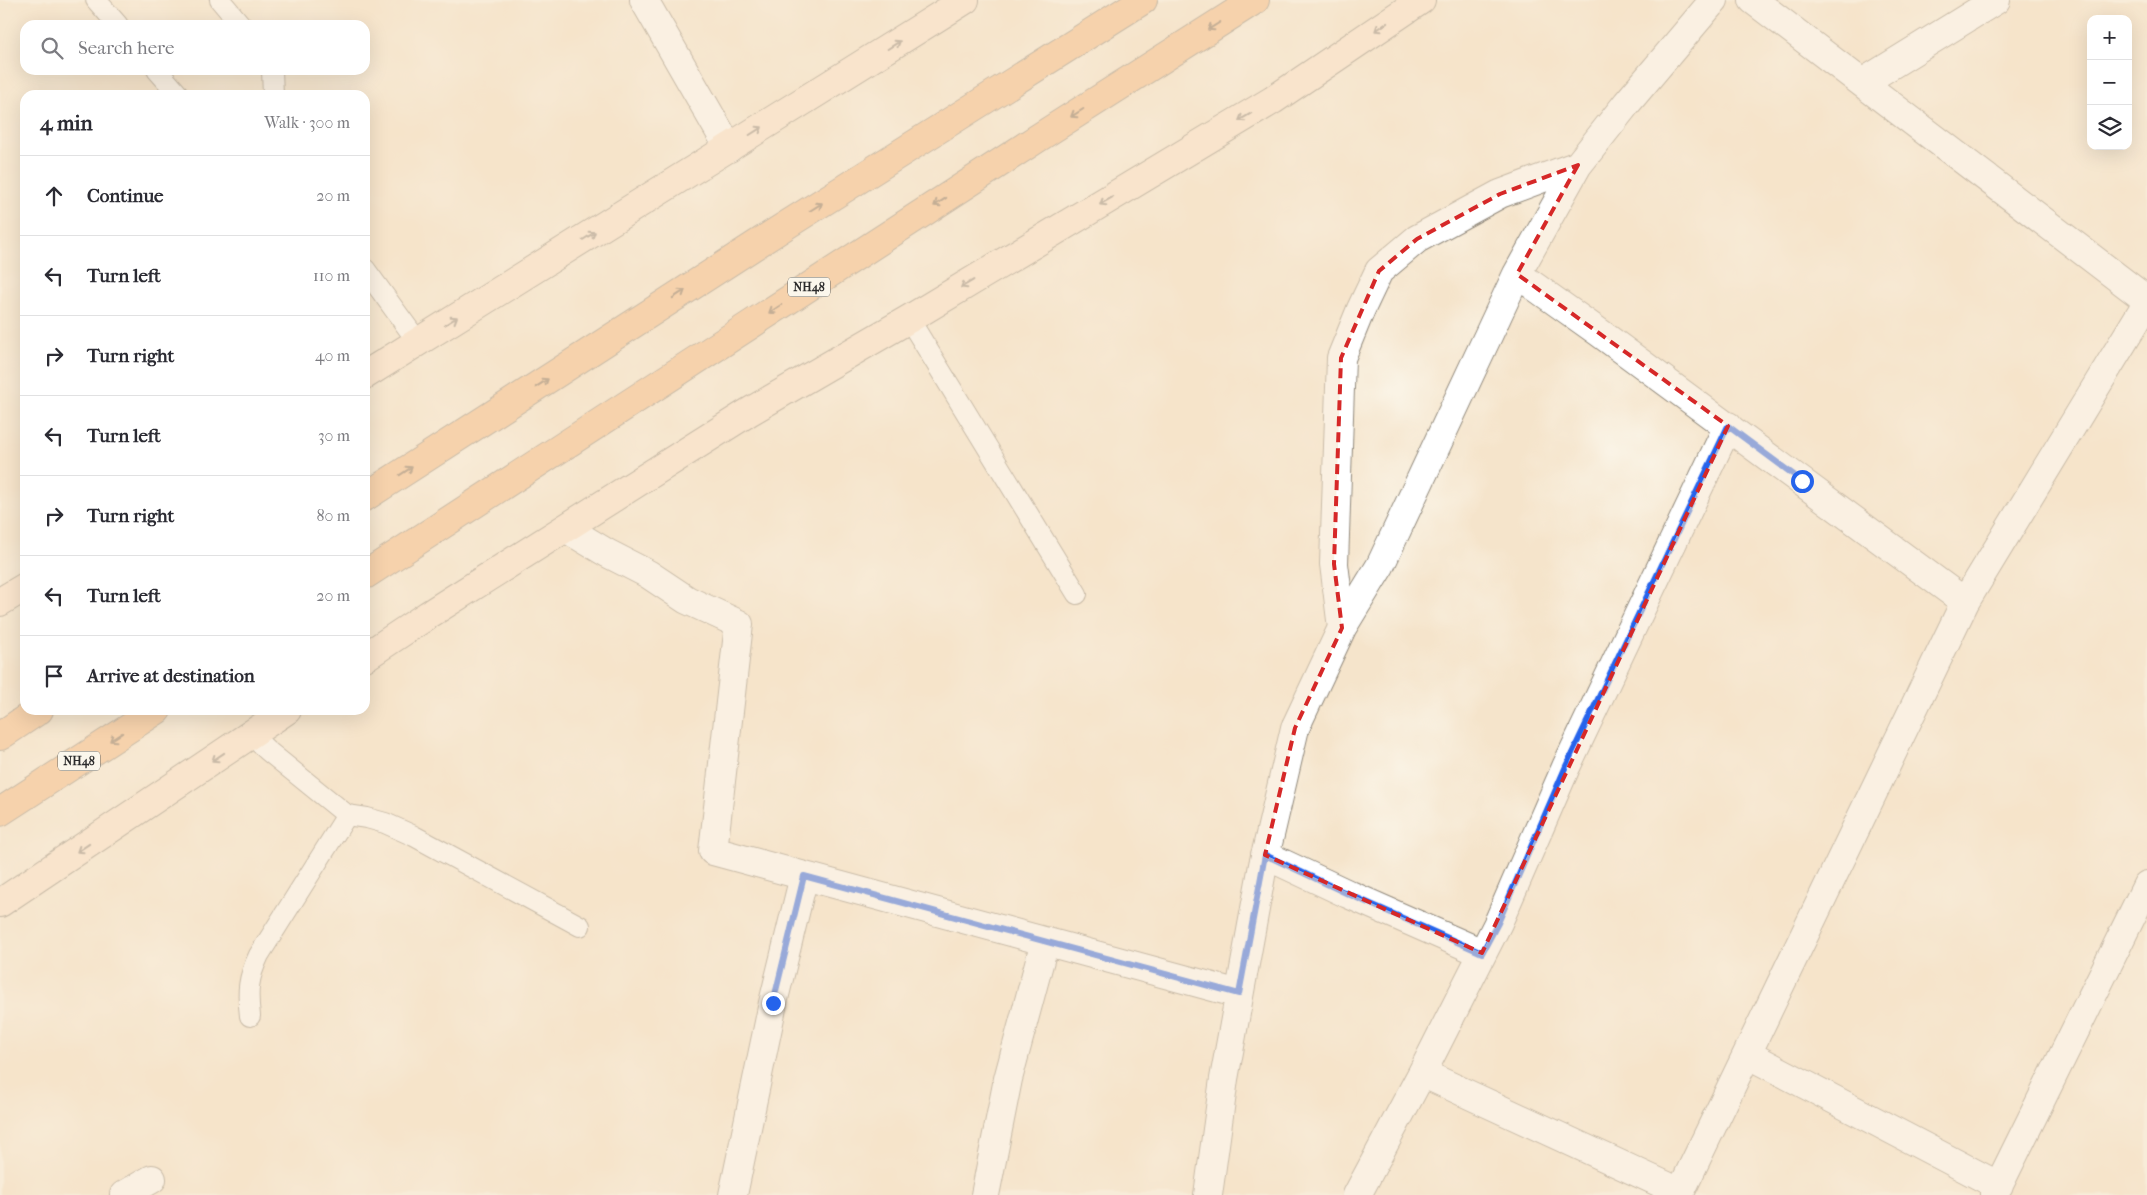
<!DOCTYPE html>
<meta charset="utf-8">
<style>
:root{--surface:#fff;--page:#f7f7f7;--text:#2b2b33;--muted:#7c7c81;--line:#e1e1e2}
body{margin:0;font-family:"IM FELL French Canon",serif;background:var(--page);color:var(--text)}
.controls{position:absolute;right:15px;top:15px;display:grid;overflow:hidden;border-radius:10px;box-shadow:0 5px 20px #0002}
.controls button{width:45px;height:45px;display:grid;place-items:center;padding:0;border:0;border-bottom:1px solid var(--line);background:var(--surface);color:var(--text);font:25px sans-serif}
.stop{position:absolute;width:15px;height:15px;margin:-11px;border:4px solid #2563eb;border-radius:50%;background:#fff}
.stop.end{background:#2563eb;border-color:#fff;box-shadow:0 1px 5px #0008}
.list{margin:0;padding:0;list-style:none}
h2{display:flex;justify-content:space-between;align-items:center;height:65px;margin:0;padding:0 20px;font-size:21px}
h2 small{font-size:16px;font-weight:400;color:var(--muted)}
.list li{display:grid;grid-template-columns:32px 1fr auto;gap:15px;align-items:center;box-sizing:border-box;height:80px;padding:0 20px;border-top:1px solid var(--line)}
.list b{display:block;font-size:19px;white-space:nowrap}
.list em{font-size:16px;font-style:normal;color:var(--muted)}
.icon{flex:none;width:28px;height:28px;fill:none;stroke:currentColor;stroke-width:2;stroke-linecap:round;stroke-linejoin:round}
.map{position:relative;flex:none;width:2147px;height:1195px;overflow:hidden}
.search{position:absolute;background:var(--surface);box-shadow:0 5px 20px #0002;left:20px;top:20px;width:350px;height:55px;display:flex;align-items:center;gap:12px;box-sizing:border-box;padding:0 18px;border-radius:15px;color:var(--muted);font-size:19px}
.panel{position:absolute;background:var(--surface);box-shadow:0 5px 20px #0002;left:20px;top:90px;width:350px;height:625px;border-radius:15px}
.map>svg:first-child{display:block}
</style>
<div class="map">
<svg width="2147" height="1195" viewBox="0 0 2147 1195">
<rect width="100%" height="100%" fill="#fbf7ec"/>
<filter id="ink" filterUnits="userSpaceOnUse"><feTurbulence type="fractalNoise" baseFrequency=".02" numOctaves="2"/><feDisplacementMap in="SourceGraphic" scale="10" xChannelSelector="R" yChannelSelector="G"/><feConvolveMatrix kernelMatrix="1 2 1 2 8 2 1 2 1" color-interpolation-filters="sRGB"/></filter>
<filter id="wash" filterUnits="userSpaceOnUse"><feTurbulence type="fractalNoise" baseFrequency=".0096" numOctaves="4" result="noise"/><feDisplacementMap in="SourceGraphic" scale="20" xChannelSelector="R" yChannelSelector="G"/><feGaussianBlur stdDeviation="1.12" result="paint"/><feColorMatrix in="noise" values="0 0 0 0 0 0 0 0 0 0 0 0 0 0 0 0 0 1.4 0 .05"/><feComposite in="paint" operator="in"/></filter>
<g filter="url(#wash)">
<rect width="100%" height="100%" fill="#f5e4cb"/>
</g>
<g filter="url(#ink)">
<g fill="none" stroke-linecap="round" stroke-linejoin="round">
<!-- lane casing -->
<g stroke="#90887b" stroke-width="22">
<path id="lane" d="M96,0L118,25
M220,0L241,25
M157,70L179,95
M272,70L273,95
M365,269L418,342
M909,319L1077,594
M251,735L268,751L347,815L367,818L385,823L414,836L580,926
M250,1016C247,991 248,978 259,955L347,815"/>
</g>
<!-- street casing -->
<g stroke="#90887b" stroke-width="30">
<path id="street" d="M644,0L729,148
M1753,0L2147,300
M1862,83L1996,0
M1578,165L1500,194L1417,239L1379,271L1361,309L1341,358L1334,564L1342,628L1380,566L1517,274L1578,165L1627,103L1714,0
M1517,274L1600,333L1965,602
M567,529L607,553L648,574L687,600L739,624L713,851L1239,994
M1265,855L1348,894L1482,953
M1747,1054L1999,1186
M1422,1073L1680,1192
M124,1195L152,1179
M733,1195L773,1003L804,876
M985,1195L1008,1079L1045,941
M1208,1195L1224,1079L1263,865L1295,728L1342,628
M1357,1195L1422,1073L1498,923L1566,767L1728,426
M1679,1195L1965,602L2147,303
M1994,1195L2147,885"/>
</g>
<!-- secondary casing -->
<g stroke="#90887b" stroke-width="30">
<path id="secondary" d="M365,375L965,0
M0,602L25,587
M365,657L428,615L749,412L909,319L1273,100L1421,0
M0,903L287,710"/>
</g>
<!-- highway casing -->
<g stroke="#90887b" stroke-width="30">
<path id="highway" d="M365,497L785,226L1143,0
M365,575L1038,138L1255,0
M0,736L39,710
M0,812L157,710"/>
</g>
<!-- lane -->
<use href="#lane" stroke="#fff" stroke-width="20"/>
<!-- street -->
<use href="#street" stroke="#fff" stroke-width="28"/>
<!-- secondary -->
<use href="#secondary" stroke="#fce5cf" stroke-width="28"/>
<!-- highway -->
<use href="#highway" stroke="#f7bd88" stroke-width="28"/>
</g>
<!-- one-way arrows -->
<defs><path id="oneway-shaft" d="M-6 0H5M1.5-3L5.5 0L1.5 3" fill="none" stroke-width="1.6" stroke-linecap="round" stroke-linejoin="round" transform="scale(1.25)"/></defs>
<g stroke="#876d55">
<use href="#oneway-shaft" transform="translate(1214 26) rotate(148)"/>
<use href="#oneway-shaft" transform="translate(1077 113) rotate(148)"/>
<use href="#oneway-shaft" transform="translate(940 202) rotate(147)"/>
<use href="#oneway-shaft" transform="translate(816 207) rotate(-32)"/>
<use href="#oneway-shaft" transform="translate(679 294) rotate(-33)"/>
<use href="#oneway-shaft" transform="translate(775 309) rotate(147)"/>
<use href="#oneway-shaft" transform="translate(542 383) rotate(-33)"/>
<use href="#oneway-shaft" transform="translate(406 471) rotate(-33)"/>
<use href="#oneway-shaft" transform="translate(116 737) rotate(147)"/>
</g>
<g stroke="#94887d">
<use href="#oneway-shaft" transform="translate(1381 27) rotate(146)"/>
<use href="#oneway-shaft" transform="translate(894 45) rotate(-32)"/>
<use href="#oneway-shaft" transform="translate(1245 117) rotate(149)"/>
<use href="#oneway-shaft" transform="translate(756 131) rotate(-32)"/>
<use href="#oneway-shaft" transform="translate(1106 201) rotate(149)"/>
<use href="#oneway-shaft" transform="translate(589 236) rotate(-32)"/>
<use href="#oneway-shaft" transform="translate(967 284) rotate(149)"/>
<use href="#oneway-shaft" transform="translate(451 321) rotate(-32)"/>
<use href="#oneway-shaft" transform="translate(218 757) rotate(146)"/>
<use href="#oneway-shaft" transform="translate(83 848) rotate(146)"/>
</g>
</g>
<g fill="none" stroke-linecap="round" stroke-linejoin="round" filter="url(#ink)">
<!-- route -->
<path stroke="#2563eb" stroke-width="6" d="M773,1003L804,876L1239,994L1265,855L1348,894L1482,953L1498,923L1566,766L1728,426L1802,481"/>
</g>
<!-- marked area -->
<path d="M0 0H2147V1195H0ZM1578,165L1517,274L1728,426L1482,953L1265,855L1295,728L1342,628L1334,564L1341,358L1379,271L1417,239L1500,194Z" fill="#f5e4cb" fill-opacity=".55" fill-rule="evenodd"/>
<path fill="none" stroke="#d62828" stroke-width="4" stroke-dasharray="10 6" stroke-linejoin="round" d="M1578,165L1517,274L1728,426L1482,953L1265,855L1295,728L1342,628L1334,564L1341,358L1379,271L1417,239L1500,194Z"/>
<g text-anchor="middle" stroke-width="4" stroke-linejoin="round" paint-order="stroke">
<!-- shield labels -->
<g fill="#fbf7ec" stroke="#696865" stroke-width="1">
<rect x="788" y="277.5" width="42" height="19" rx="4"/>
<rect x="58" y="751.5" width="42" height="19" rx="4"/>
</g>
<g font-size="12" font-weight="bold" fill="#2b2b2b">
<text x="809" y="291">NH48</text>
<text x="79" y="765">NH48</text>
</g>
</g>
</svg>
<div class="controls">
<button>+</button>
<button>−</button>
<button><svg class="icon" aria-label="layers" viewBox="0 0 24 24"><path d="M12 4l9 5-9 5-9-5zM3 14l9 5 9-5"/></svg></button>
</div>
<div class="stop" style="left:1802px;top:481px"></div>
<div class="stop end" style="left:773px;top:1003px"></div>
<div class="search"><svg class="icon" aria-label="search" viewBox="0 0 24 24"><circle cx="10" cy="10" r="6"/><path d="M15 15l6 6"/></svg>Search here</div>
<section class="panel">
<h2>4 min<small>Walk · 300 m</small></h2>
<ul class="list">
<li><svg class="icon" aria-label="ahead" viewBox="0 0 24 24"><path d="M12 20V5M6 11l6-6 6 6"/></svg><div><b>Continue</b></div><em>20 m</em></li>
<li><svg class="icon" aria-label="left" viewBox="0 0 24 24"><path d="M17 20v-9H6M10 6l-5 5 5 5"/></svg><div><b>Turn left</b></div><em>110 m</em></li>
<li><svg class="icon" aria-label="right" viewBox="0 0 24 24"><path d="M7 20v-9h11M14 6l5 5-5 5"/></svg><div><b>Turn right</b></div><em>40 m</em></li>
<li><svg class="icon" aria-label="left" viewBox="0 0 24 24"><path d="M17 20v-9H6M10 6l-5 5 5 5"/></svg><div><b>Turn left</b></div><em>30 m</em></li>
<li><svg class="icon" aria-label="right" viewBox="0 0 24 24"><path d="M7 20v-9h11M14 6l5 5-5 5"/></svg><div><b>Turn right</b></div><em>80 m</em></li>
<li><svg class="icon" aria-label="left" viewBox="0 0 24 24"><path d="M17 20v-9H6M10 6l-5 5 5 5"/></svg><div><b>Turn left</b></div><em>20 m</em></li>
<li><svg class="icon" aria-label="arrive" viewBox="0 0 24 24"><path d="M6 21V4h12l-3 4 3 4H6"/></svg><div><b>Arrive at destination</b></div></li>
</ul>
</section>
</div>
